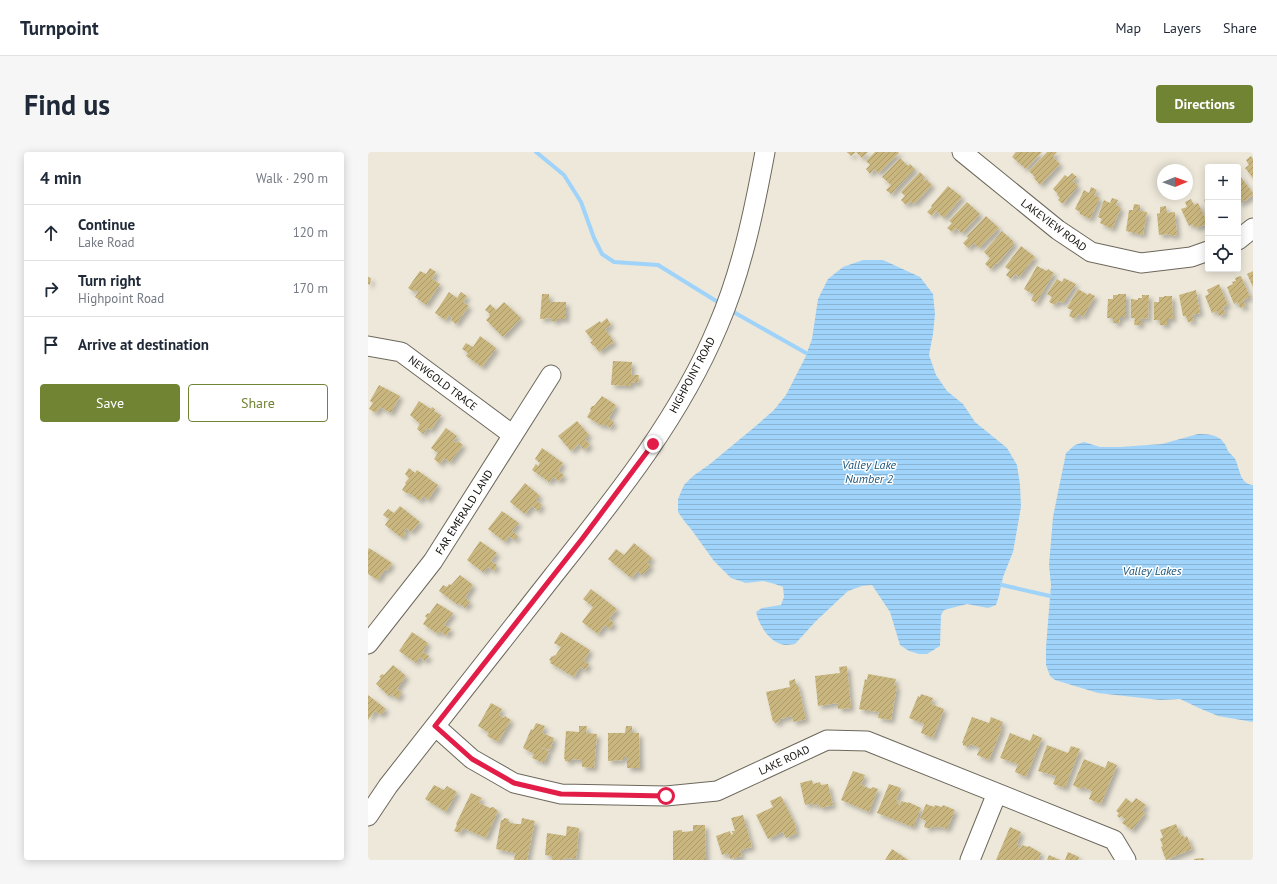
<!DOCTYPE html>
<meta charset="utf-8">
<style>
:root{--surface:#fff;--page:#f6f6f7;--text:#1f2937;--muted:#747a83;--line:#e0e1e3;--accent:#708434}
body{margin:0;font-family:"PT Sans",sans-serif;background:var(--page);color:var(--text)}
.controls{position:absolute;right:12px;top:12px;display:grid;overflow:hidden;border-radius:4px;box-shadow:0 2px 10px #0003}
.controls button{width:36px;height:36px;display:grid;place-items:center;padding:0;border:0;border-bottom:1px solid var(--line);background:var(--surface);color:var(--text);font:20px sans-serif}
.compass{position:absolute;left:789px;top:12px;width:36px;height:36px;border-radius:50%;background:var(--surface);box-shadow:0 2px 10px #0003;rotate:89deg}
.stop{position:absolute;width:12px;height:12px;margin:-9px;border:3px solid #e11d48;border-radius:50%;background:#fff}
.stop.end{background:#e11d48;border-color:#fff;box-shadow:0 1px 4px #0008}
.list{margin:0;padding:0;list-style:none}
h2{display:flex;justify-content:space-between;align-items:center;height:52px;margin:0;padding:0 16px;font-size:17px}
h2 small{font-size:13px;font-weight:400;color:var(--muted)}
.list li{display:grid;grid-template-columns:26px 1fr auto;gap:12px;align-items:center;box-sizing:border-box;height:56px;padding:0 16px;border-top:1px solid var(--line)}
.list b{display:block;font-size:15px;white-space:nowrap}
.list p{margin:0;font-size:13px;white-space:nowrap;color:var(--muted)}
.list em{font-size:13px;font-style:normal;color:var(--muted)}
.actions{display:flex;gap:8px;padding:12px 16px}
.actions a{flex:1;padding:9px 0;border:1px solid var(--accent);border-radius:4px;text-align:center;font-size:14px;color:var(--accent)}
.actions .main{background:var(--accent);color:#fff}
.icon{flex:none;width:22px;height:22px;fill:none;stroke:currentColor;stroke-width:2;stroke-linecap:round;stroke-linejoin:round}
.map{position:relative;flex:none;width:885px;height:708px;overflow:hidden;border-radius:4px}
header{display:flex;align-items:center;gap:24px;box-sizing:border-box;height:56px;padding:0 20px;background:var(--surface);border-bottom:1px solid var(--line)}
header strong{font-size:19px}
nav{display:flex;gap:22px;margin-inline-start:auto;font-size:14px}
.intro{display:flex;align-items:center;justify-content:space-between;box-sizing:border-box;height:96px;padding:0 24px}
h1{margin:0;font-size:28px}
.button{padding:10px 18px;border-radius:4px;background:var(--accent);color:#fff;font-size:14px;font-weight:700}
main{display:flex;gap:24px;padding:0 24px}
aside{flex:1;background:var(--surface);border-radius:4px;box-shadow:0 2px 10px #0003}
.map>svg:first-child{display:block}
</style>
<header>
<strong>Turnpoint</strong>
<nav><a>Map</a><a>Layers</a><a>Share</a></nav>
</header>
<div class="intro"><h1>Find us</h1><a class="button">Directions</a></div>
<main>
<aside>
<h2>4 min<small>Walk · 290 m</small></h2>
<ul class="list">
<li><svg class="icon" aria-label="ahead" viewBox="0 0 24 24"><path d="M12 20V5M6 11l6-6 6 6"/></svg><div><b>Continue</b><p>Lake Road</p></div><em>120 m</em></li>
<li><svg class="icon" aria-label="right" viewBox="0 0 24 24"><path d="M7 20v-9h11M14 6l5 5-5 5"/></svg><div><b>Turn right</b><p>Highpoint Road</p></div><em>170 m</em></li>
<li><svg class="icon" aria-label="arrive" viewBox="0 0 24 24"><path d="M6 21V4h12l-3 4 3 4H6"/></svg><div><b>Arrive at destination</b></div></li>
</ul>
<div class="actions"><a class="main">Save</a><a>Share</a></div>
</aside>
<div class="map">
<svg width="885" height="708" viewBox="0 0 885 708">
<defs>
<pattern id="water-rules" width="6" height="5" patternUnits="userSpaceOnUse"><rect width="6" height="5" fill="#a0d3f9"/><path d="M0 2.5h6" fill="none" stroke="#89b4d4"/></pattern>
<pattern id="building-hatch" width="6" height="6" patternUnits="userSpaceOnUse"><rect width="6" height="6" fill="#c9b67f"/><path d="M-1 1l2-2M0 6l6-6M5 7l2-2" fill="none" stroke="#ab9b6c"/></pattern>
<filter id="shadow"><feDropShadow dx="3.5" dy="3.5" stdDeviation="2" flood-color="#0004"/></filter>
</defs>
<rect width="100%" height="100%" fill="#ede8d9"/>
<!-- water -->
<path fill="url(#water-rules)" d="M495,108H515L552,125L565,142L567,162L565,182L561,203L568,223L579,239L595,252L607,270L639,296L649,313L652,333L653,355L645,400L635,425L631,444L628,453L620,456L599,452L576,458L573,463L572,494L559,502H551L541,499L532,493L522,460L504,433L494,434L480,439L448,469L427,492C424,492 421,493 418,493C402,492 391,473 388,460L394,456L413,453L416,445L415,435L407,432L395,429L378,431L363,426L346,409L323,377L317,370L310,360V347L316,333L325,324L342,312L389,273L406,258L418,243L437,206L444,187L450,147L460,127L475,115Z
M830,282C839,282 850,282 856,291C858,293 859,297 860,299C863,303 867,305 868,309C872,318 872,332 885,333V570L850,564L831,556L812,547L792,548L730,541L687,528L682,524L678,513V495L683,433L681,413L685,365L698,301L707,293L716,290L732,295H752L794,292Z"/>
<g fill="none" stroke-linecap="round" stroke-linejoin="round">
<!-- stream -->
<path stroke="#a0d3f9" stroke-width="4" d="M168,0L196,23L213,50L226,86L234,102L246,110L290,113L353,152
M362,158L438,201
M634,433L682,444"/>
</g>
<!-- building -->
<path fill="url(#building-hatch)" filter="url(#shadow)" d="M479,0H488L483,4Z
M488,0H500L494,6Z
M507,0H530L531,1L511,21L506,17L502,22L498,17L502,13L498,9Z
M648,0H674L658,17L644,5Z
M679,0H689L685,5L692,12L672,33L666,26L667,25L661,19Z
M883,4L885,7V26L877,16L881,13L878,8Z
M532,6L540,14L542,12L547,17L523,42L518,38L523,33L514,25Z
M552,20L557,25L555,27L557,29L558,27L564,33L546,52L543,49L538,53L533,48L537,44L533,40Z
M704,21L709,25L705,29L710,34L695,52L690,48L692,46L689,43L690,42L685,37L697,23L700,25Z
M872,24L885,41V43L877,49L876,48L872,52L870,50V25Z
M580,34L594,45L576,66L568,59L564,64L559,60L564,55L563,54Z
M723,35L729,38L726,43L732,46L722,67L712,62V60L707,57L716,38L721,41Z
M744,46L750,48L748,53L753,56L744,77L732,71L734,67L730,65L736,48L742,51Z
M840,46V56L836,48Z
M823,47L826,53L830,51L840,72L827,76L825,72L821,74L813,57L819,55L817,50Z
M599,50L612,62L594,81L588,76L584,80L579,76L584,71L581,69Z
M766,52L772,53V59L779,60L775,83L758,79L761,58H765Z
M798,54L799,61L807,60L809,83L802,84V82L791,83L789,62L792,61V55Z
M618,64L631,76L611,96L606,91L600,96L595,91L600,86L599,84Z
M634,79L646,90L645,91L646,92L629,112L628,111L623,117L617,112L622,106L616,100Z
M653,94L667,105L651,125L647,122L643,127L638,123L642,118L637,115Z
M669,114L679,119L680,117L686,121L668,151L663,148L666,143L656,137Z
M62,116L68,120L64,127L72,132L58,153L47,145L50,140L47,138L46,140L40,136L52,119L58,122Z
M885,119V135L879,122Z
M873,124L882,145L875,148L878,154L872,156L870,150L866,152L859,135L865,132L864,130L868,129L867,126Z
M0,125L3,126L2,133L0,132Z
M696,126L708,132L695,151L690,149L687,153L681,150L684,145L679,142L689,127L694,130Z
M851,132L860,153L855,155L857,161L851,164L849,159L844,161L837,144L841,142L839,138Z
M710,137L720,143L721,141L727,144L715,165L710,162L707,167L701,164L704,158L699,156Z
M828,138L832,161L824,163L826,169L820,170L818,164H815L811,143Z
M81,140L89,146L93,140L99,144L95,150L101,154L88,172L83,168L84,166L81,163L77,168L67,161Z
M174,142H181V150H198V167H189V169H184V166L172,167Z
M750,142H758V165H752L751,171H745V166H739L740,147H745V143H750Z
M774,143H781L780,167L773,166V173H766L767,166H763V147L770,148V146H774Z
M796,144H804L805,167H799V173H792V168H786V150H791V145H796Z
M136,150L153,166L135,185L118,168L122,164L121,163L122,162L117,158L122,152L128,158Z
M239,166L243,173L237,177L246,190L231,200L226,193L225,194L222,190L225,189L217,179L232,169L233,171Z
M112,184L128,196L114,215L98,204L100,201L94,197L98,191L105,195Z
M245,209L264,210L263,223H271L270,231L263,230V234L243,233Z
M11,233L32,244L23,261L12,255L8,261L1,257L5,251L2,249Z
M234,244L248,253L241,266H240L246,270L242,276L236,272L234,274L219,265L223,258L222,257L224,254H226Z
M51,249L63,257L64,255L67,257L66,259L73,263L63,278L59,276L55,282L49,277L52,272L42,263Z
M209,269L221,283L217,287L222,293L216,298L211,292L203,299L190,284Z
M78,276L89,284L85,289L88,291L90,289L95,293L82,310L76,306L72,312L66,307L70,301L63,296Z
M174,296L195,311L190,319L196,323L191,329L185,325L181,330L164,318L168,312L170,314L172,311L167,307Z
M41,316L47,321L49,318L70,333L60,348L55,344L52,349L41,341L40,342L34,338L38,332L37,331L41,326L37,322Z
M157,331L172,344L168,348L174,353L170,359L164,354L157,362L142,350Z
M32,354L52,370L43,380L38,376L36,379L38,381L34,386L17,373L21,367L15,363L20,357L26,361Z
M134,359L151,371L144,379L150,384L146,388L141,384L137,390L120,377Z
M112,389L129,401L123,409L129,413L126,419L120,415L115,420L99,408Z
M266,391L284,406L279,411L283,414L274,423L270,419L263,426L240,407L248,397L256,403Z
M1,396L24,411L19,419L17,417L10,428L0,422V398Z
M92,423L105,433L97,446L96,445L102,450L97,456L91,451L90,453L71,439L75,433L79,435L81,432L83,433Z
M223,437L249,457L241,467L246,471L241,477L237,473L230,482L214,470L225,455L215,447Z
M69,451L85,461L76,473L83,477L78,484L72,479L70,482L55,472L59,466L57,464L60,461L61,462Z
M44,480L60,491L55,500L61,504L57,509L52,505L48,511L31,499Z
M193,480L222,498L216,509L221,512L217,518L212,515L206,525L182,511L183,509L181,508L184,504L185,505L186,503L187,504L193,495L186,491Z
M25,513L38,524L29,537L34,541L29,547L23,542L21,544L8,532L13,526L11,525L14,522L16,523Z
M479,514L483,556L470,557V551L450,554L447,524L472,521L471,515Z
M500,522L528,527L526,533L529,534L523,568L510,566L511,560L506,559L505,560L500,557L499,559L491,557L497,527L499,528Z
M427,527L428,533H430L438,567L425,570L424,564L412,567L411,570L407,571L406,569L405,570L398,540L422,535L421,529Z
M553,542L565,546L563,552L576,557L565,586L553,581L556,572L541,566L550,544L552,545Z
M0,543L18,557L13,563L7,559L0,568Z
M123,551L134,557L131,563L136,566L137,564L143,568L130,590L119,584L121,581L110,574Z
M604,565L621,571L623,565L635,570L632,576H634L621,608L609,603L612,596L602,592L600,595L595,593V591H594Z
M168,571L177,574L174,581L186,586L182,598L169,594L181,599L176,611L164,606L166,602L155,596L163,577L165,578Z
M211,574H219L218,581L229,582L226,616L214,615V608L204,607V608H202V610L197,609V607H196L198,579L211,580Z
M258,574H264V581H271L272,616H259V605H255V608L240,609V581H257Z
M642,581L662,589L665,582L674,586L658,625L647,620L650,612L632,606Z
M679,593L700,601L703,594L712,597L697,636L685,632L688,624L670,619Z
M716,607L737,616L740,609L749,613L733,652L721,647L724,639L715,635L713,637L706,634L705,633Z
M485,619L497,623L493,633L503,637L505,635L510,637L501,660L473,648Z
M444,628L445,632L452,630L453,633L460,632L465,653L452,656L451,652L446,654L445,651L437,653L432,631Z
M521,632L533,636L528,648L531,649L529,652L532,653L533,649L540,651V650L553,656L545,675L509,661Z
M66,633L76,638L79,634L89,640L78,660L57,647Z
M103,641L114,646L111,651L122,656L125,655L130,659L118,686L95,676L92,681L86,679L89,673L88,672Z
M413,644L428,674L427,675L429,681L418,686L415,680L400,687L388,663L405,655L402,649Z
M758,646L764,651L768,646L778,653L774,658L777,661L764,678L754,671L757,667L753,664L752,666L749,664L751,661L748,659Z
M558,652L566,655L567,653L574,655L575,653L587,658L579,677L569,674V676L563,674L562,677L556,675L558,669L552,666Z
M375,663L384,695L372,698L374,704L362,707L360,701L354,703L348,684L362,679L363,683L365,682L364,679H367L363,666Z
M136,666L141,667L140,669L142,670V671L149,672H153L154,666L167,669L159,708H146L147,701L128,697L133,668H135Z
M808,672L813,684L815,683L816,686L819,684L824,697L798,708L793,695L795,694L792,687L795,685L792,678Z
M325,673H337L338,708H305V679L314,678V680L325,679Z
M199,674L211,676L208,707L197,706L196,708H184V704L177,703L179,681L198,684Z
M642,675L653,680L649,692L651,693L650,696L652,697L654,693L660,695L661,694L673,701L670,708H628Z
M524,697L540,708H517Z
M700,700L711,705L710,708H697Z
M681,703L692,708H679Z
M835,706L836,708H826V707Z"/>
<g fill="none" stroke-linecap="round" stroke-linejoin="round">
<!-- minor casing -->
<g stroke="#6d685c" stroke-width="21">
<path id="minor" d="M594,0L690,78L723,100L773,111L823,105L840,99
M870,88L885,76
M0,194L33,200L145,283
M0,492L65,409L183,223
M67,574L104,607L146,631L193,642L298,644L349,639L459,588L499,589L746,688L758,708
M0,664L20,634C75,564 130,494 185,424C247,346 311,267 350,174C374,118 386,59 397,0
M602,708L629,641"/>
</g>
<!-- minor -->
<use href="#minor" stroke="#fff" stroke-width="19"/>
</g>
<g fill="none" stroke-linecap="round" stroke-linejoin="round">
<!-- route -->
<path stroke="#e11d48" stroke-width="5" d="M285,292L214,387L67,574L104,607L146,631L193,642L298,644"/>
</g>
<g text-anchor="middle" stroke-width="3" stroke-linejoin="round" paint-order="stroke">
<!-- street labels -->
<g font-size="11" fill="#0e0c08" stroke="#fff">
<text transform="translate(686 73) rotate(37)" y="4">LAKEVIEW ROAD</text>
<text transform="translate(324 223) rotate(-62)" y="4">HIGHPOINT ROAD</text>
<text transform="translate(75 231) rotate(37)" y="4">NEWGOLD TRACE</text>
<text transform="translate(96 360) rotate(-58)" y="4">FAR EMERALD LAND</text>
<text transform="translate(416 608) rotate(-25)" y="4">LAKE ROAD</text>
</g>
<!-- water labels -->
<g font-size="12" font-style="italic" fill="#1a5378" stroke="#fff">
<text x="501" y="317">Valley Lake<tspan x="501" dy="14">Number 2</tspan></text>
<text x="784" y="423">Valley Lakes</text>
</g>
</g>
</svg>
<div class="controls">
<button>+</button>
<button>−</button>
<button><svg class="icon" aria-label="locate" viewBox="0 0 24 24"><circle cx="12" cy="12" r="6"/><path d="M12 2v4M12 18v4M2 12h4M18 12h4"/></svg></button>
</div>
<svg class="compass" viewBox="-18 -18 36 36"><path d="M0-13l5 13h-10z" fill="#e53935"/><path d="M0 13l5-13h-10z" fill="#747a83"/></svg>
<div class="stop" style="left:298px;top:644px"></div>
<div class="stop end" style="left:285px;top:292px"></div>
</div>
</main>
